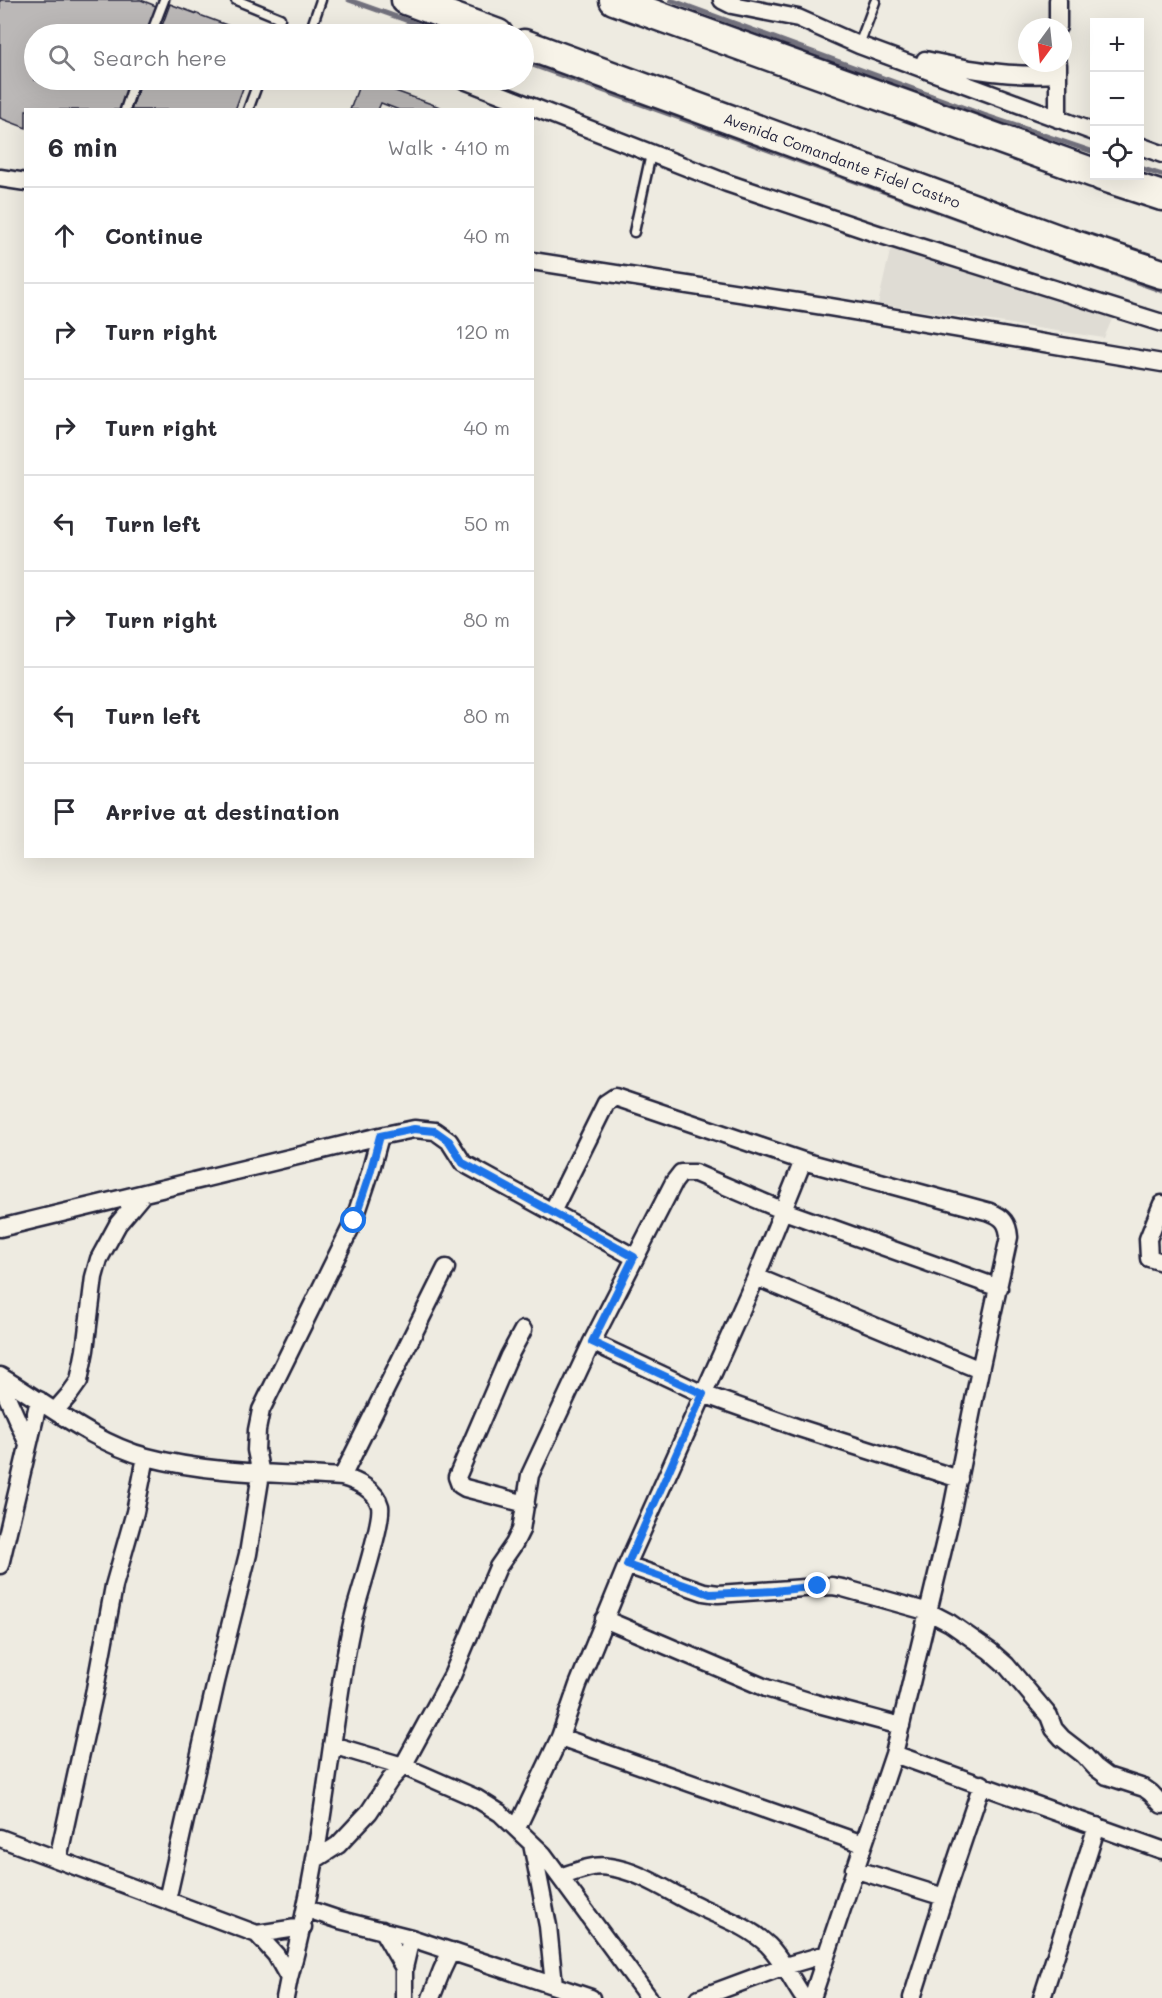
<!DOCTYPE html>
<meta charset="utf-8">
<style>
:root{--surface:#fff;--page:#f2f2f3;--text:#2b2b33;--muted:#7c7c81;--line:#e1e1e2}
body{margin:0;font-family:Mali,sans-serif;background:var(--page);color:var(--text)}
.controls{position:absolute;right:18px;top:18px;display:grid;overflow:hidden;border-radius:0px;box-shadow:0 6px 24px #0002}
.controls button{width:54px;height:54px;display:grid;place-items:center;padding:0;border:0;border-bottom:2px solid var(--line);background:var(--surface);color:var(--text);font:30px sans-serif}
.compass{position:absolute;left:1018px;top:18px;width:54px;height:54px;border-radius:50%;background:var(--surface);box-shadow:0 6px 24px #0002;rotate:195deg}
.stop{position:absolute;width:18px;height:18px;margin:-14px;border:4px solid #1a73e8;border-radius:50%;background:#fff}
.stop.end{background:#1a73e8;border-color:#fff;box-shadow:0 2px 6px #0008}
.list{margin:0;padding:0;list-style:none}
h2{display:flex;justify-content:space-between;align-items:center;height:78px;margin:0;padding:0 24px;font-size:26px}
h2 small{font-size:20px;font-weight:400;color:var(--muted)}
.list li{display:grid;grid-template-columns:39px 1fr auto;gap:18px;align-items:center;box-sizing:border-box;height:96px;padding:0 24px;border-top:2px solid var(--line)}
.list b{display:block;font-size:22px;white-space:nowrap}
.list em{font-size:20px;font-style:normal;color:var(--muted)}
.icon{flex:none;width:33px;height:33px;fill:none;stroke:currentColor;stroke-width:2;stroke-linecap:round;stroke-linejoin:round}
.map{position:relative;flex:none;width:1162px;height:1998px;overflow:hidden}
.search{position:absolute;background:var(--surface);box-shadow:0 6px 24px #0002;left:24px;top:24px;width:510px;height:66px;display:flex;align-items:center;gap:15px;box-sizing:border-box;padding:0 21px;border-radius:33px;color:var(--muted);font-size:22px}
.panel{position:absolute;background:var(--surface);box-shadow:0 6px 24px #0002;left:24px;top:108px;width:510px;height:750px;border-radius:0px}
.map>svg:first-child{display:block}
</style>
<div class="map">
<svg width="1162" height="1998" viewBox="0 0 1162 1998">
<rect width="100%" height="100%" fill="#eeebe1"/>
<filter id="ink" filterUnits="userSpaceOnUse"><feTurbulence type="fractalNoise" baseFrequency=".0167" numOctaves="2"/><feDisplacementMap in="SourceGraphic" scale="12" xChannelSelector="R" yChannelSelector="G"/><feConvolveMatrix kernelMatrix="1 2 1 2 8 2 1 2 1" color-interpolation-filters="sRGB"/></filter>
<g filter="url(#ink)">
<!-- built -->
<path fill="#dfdcd4" d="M891,247L1113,317L1104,338L878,304Z"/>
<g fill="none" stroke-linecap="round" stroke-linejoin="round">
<!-- stream -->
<path stroke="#716f7b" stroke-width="5" d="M349,0L445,34
M671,0L984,115L1094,152
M524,62L999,233
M1140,168L1162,175
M1064,256L1162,291"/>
</g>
<!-- building -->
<path fill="#bbb8b7" stroke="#22223b" stroke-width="1.5" d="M0,0H141L161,8L151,34H34V80H134L122,110H26V128L0,118Z
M170,4L251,34H159Z
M142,80H246L235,110H131Z
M361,80H365L448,110H399L381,103L378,110H350Z"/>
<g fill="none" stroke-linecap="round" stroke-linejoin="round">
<!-- service casing -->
<g stroke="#22223b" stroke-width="13">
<path id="service" d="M236,0L280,18L274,34
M311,29L321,0
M151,34L164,0
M859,45L875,2
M125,110L135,80
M248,110L259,80
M634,232L651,154"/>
</g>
<!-- minor casing -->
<g stroke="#22223b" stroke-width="21">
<path id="minor" d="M722,0L732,5L798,18L859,45L1094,132
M1058,27V0
M925,60C971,70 1010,77 1058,74
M1058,64V119
M464,80L727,183L875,233L1162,323
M1140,146L1162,154
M0,178L26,182
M532,261L830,307L1162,363
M1162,1204L1148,1239L1149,1258L1162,1262
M552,1212L606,1103L615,1097L803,1161L990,1212C1003,1217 1008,1223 1009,1237L980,1370L950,1520L894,1754L812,1998
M0,1228L380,1136L414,1129L435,1131L449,1141L463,1163L634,1257
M756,1277L980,1370
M523,1330L509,1356L457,1477L460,1485L465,1488L526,1504
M592,1342L703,1394L799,1428L959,1479
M0,1376C47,1404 94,1443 147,1457C211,1474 277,1473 342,1477C357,1481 376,1490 380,1506C383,1520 361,1589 356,1607C344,1653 339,1700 332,1746C321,1824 310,1902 289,1978
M0,1381L28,1444
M55,1411L69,1395L79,1381L85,1350L94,1277L99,1259L118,1224L144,1193
M342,1477L446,1268
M0,1565L39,1400
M627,1565L704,1592L718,1594L832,1586L843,1588L929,1612L950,1623L990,1651L1006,1665L1049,1716L1054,1729L1062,1738L1084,1755L1095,1767L1107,1776L1144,1788L1151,1793L1162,1805
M604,1619L766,1688L811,1702L901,1726
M560,1737L863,1844
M332,1745L403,1766L476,1798L500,1813L543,1854L649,1998
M894,1754L1162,1850
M517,1828L560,1737L578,1685L627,1565L756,1277L803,1161
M0,1838L257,1934L303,1927
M532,1844L548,1926L554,1985
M58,1859L95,1689L114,1586L135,1512L146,1457
M316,1859L338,1845L369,1812L390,1780L403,1766L452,1676L498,1567L514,1544L521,1530L530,1475L592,1342L674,1182L681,1173H695L784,1211L999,1288
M854,1869L944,1897L912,1998
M560,1877C575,1872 592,1864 609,1867C640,1871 669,1892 696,1905C722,1918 747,1925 768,1945C783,1960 792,1981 804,1998
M944,1897L982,1784
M167,1900L216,1682L248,1554L261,1474L256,1450L257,1430L261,1410L354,1221L370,1173L380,1136
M307,1909L340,1920L411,1938L591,1998
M382,1930L404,1968
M257,1934L276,1955L289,1978L285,1998
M404,1998V1968L411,1938
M431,1998L442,1970L451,1951
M699,1998L785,1966L826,1954
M1042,1998L1097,1826"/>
</g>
<!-- motorway casing -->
<g stroke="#22223b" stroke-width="33">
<path id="motorway" d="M406,0L498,34
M614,0L1094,173
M524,44L1057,239L1162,274
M1101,176L1162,196"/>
</g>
<!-- service -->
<use href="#service" stroke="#f7f3e8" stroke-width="8"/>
<!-- minor -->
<use href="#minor" stroke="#f7f3e8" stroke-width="16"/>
<!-- motorway -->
<use href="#motorway" stroke="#f7f3e8" stroke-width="28"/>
</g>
</g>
<g fill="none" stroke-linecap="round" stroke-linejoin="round" filter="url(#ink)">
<!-- route -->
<path stroke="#1a73e8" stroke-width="8" d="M354,1221L370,1173L380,1136L414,1129L435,1131L449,1141L463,1163L634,1257L592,1342L703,1394L627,1565L710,1594L774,1591L818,1586"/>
</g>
<g text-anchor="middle" stroke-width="4.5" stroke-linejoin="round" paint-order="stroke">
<!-- street labels -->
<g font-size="15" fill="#22223b" stroke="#f7f3e8">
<text transform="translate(842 161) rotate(20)" y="5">Avenida Comandante Fidel Castro</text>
</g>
</g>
</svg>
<div class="controls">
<button>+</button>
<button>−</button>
<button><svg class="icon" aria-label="locate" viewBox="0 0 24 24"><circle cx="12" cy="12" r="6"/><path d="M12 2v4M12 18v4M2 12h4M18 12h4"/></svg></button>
</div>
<svg class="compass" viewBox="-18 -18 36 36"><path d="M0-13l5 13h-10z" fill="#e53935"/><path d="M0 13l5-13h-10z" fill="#7c7c81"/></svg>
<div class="stop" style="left:354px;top:1221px"></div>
<div class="stop end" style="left:818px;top:1586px"></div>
<div class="search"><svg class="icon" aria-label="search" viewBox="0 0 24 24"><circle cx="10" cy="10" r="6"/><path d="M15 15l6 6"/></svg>Search here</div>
<section class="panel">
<h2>6 min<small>Walk · 410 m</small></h2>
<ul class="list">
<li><svg class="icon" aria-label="ahead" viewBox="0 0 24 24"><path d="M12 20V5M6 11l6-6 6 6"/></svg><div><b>Continue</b></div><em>40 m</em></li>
<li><svg class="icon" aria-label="right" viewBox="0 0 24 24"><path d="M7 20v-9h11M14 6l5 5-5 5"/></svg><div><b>Turn right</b></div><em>120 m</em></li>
<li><svg class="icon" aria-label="right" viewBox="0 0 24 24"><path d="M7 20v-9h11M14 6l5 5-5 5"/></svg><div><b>Turn right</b></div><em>40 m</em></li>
<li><svg class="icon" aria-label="left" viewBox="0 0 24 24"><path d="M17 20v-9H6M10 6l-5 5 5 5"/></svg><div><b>Turn left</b></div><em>50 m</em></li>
<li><svg class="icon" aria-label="right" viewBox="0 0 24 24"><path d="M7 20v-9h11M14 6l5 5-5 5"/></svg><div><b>Turn right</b></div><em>80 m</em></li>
<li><svg class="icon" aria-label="left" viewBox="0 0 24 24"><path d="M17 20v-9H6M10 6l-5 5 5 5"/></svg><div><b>Turn left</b></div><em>80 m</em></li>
<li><svg class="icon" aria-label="arrive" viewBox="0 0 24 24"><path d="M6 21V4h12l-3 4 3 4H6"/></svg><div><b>Arrive at destination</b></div></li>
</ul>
</section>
</div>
